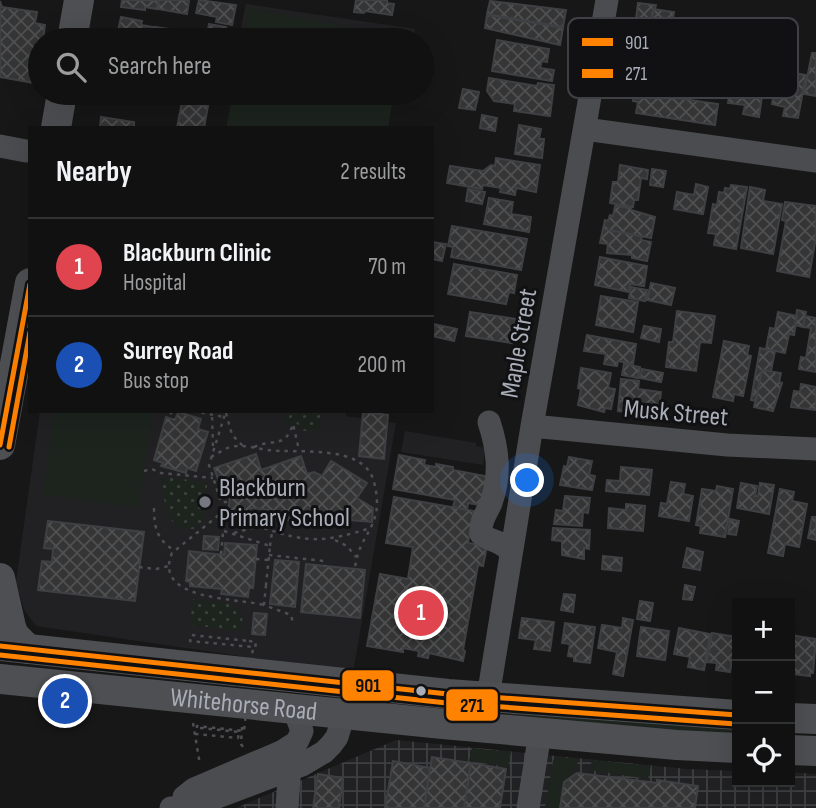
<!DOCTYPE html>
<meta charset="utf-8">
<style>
:root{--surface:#111;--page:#1e1f1f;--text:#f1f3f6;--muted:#9c9d9f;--line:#303131;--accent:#757880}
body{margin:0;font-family:"Sofia Sans Condensed",sans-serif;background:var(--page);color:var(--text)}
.controls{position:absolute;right:21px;bottom:21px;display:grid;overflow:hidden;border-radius:0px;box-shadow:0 7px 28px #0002}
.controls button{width:63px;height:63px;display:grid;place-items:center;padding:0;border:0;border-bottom:2px solid var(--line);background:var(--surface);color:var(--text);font:35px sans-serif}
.you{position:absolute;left:528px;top:481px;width:24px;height:24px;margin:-18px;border:5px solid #fff;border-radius:50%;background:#1a73e8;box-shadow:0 0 0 10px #1a73e833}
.badge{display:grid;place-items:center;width:46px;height:46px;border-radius:50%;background:var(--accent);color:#fff;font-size:23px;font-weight:700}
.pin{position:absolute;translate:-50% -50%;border:4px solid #fff;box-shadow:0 2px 7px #0006}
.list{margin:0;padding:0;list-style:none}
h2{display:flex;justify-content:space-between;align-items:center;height:91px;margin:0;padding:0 28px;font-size:30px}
h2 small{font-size:23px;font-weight:400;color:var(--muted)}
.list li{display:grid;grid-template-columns:46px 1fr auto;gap:21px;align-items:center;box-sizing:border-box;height:98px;padding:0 28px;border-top:2px solid var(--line)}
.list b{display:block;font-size:26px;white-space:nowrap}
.list p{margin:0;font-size:23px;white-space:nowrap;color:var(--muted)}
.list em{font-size:23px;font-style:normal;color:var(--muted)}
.icon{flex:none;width:38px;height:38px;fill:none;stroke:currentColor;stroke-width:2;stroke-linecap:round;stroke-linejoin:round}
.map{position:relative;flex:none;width:816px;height:808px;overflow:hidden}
.search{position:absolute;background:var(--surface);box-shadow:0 7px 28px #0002;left:28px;top:28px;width:406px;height:77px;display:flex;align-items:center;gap:18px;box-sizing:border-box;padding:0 24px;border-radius:38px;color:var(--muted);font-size:26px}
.panel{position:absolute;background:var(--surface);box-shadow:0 7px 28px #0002;left:28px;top:126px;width:406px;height:287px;border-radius:0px}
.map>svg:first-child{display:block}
</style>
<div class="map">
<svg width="816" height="808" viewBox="0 0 816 808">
<defs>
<pattern id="industrial-grid" width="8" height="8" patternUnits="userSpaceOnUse" patternTransform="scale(1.75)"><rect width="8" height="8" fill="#212123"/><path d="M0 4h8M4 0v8" fill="none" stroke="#3e3f41"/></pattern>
<pattern id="park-dots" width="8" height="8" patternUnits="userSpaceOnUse" patternTransform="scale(1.75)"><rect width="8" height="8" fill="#1d241e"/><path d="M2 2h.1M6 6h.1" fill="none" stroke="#3b413d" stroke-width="1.8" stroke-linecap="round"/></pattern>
<pattern id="building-cross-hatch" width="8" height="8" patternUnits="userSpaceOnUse" patternTransform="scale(1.75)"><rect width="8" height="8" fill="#353536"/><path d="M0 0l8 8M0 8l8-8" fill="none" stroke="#4f5051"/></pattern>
</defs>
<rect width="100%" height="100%" fill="#171717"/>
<!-- built -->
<path fill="#212123" d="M246,4L415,29L414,40H238Z
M40,411H346V416L396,423L353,673L36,626L24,610L16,581Z
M405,431L476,443V446L486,448L483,465L401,452Z"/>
<!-- industrial -->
<path fill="url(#industrial-grid)" d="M396,740L687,769L737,771V782H790V772L816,774V808H236Z"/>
<!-- grass -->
<path fill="#1d241e" d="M249,8L405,38L404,40H243Z
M233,93H394L388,128H226Z
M54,411H135L152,414L139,508L43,495Z
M485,710L737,726V737L561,723Z
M472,748L511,752L508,767L469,761Z
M556,757L578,759L577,767L573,770L572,777L564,782L560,808H545L553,761Z
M592,760L651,766L648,779L590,770Z"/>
<!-- park -->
<path fill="url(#park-dots)" d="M285,411H320V424L316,431H304L296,423L289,426L284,422Z
M165,477L204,482L207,485L203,521L194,529C164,529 167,507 161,483V479Z
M193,599L228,603L243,614L241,631L190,625Z"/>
<!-- building -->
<path fill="url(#building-cross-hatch)" stroke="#3f4043" stroke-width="2" d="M122,0H158L157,9L145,7V10L121,7Z
M159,0H189L187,14L158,9Z
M199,0L236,5L232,25L216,22L217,17L196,13Z
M356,0H387V3L394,4L392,15L365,11L364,13L354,12Z
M0,1L2,7L37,12L35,23L45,25L43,40H40V54L30,53L28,68L36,69L34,83L0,77Z
M490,1L566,10L563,27L487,14Z
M638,3L656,5L651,21L636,19Z
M653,9L674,12L669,43L639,38L640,32L634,31L636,19L651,21Z
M487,15L563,28L560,45L485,28Z
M121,17L142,21L141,25L153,27L151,40H116Z
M209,24L226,27L225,35H228L227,40H206Z
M155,27L184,31L183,40H153Z
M497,40L549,49L547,62L542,61L540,68L554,70L552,81L492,71Z
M812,53H816V96L804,94Z
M778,70L806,75L798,118L783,116L785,107L772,104Z
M748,73L765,75L759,117L743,114L745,105L728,103L733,74L747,77Z
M489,78L537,86L538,83L554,85L550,116L514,111L515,104L494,101L487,91Z
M633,82L665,86L663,96L718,104L715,125L636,113L638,102L633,101L634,94H631Z
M463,89L479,92L475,110L459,108Z
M108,93H155L154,101Z
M182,102L208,106L204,128H177Z
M482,115L497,118L495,131L480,128Z
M101,117L134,122V128H100Z
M519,125L541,129L539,139H544L542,158L515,154Z
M496,158L540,165L536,192L516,188L515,195L500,192L501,188L483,185L482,189L447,183L450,166L483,171L491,165L495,166Z
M620,165L648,170L647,179L641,178L638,200H634L633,207L610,203L613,182H618Z
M652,169L666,171L663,187L650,185Z
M696,184L708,187L703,214L674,209L677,192L694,195Z
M731,185L747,187L736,249L714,245L716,234L708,233L713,204L717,205L719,192L724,193L725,188L730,189Z
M750,187L765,190L763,201L782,204L773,254L741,248Z
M468,189L485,192L482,204L466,201Z
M489,198L513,202L511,214L531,217L529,232L484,224Z
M785,202L816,206V237L809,277L777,271L786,221L782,220Z
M615,206L631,208V210L655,217L651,238L603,229L605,220L608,221L610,215L613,216Z
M452,226L527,239L521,270L451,257L453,247L448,246Z
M603,229L642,236L641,240L651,242L647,261L632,258V255L607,253L608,244L600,243Z
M432,242L446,244L442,261L432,259Z
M600,257L647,266L644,286L630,284L629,292L595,285Z
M454,264L517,275L514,293L509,292L506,304L448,294Z
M651,283L675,288L671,305L647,300Z
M631,287L647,290L645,301L629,298Z
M601,296L638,302L633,332L596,325Z
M797,310L806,312L803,327L795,325Z
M677,311L715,316L711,343L700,342L696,371L666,367L669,342H673Z
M470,312L516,319L512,343L466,336Z
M778,312L797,316L794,335L789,334L785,353L766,349L770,328L775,329Z
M805,316L816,318V372L799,369L801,357L806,358L811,328L803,327Z
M433,324L457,329L454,341L432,336Z
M644,326L661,329L659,342L641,338Z
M587,335L636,344L633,364L618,361L617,366L604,364L606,354L584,351Z
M724,341L749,346L747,355L751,356L743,396L734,394L733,401L713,397Z
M760,348L775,351L771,371L762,370L756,401L751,400Z
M624,364L640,367L638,378L622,375Z
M581,368L611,373L608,388L615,389L611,409L605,408L604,412L578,405L581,389L578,388Z
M642,369L663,373L661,382L640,378Z
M762,370L781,373L779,382L782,383L773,411L754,407Z
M621,379L639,381L638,389L661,392L659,410L645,409V414L618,411Z
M801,384L816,387V410L791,407L794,391L800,392Z
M178,412L201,419L198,429L208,432L196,471L187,468L186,473L161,466L163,463L154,460L166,417L175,420Z
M363,412L388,415L384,459L359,456Z
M256,454L261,470L301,456L307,474L314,472L322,476L331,461L367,483L357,498L373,508L372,522L349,520L348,527L321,524L322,517L296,514L295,521L269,518L270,510L251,508L250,517L228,514L230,496L228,489L222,490L214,468Z
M399,455L425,460L424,465L436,467V464L453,467V470L490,477L485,506L468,503L467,510L453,507L455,500L393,489Z
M569,457L592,461L589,475L595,476L592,490L560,485L564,466L567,467Z
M621,467L652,470L649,495L606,491L607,480L620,481Z
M671,482L685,484L683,494L693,496L689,521L659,516L661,503L667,504Z
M741,483L757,486L755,496H758L760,483L774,485L769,514L737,508Z
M717,486L733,489L725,537L700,533L701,526L696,525L702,489L716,491Z
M780,489L794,492L792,501L807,504L799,547L785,544L783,556L768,553Z
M565,496L590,498L588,513L583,512L582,526L554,524L556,510L563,511Z
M394,497L474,511L468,543L487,546L483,566L478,565L463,650L465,651L463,661L429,653L428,658L418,656L419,651L403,648V652L367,646L380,574L408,579L413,547L386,543Z
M626,504L645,506L643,531L608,528L609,508L626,510Z
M812,517H816V540L808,538Z
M730,519L739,521L736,535L728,534Z
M48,521L144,532L135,601L38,590L42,561L52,562L53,549L44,548Z
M553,528L590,530L589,549L584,548V559L562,555V541L552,540Z
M204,536L219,537L218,550L203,549Z
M225,543L257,545L253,588H249L248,597L221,594L222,589L190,586V582L186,581L189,551L224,555Z
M687,548L703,552L700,570L683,567Z
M603,556L622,558L621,571L602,569Z
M275,560L299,562L295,607L270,604Z
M306,564L365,570L360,618L301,612Z
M685,585L695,587L692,600L683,599Z
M564,594L575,595L573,612L561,610Z
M640,601L653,603L650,621L637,619Z
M254,613L267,614L265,635L252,634Z
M522,618L554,622L550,651L534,649L536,640L519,638Z
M623,618L633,620L623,676L613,674L617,652L598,648L602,625L622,628Z
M565,623L595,627L590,663L574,661V657L568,656L570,644L562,643Z
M641,627L669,631L665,660L637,656Z
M679,628L710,634L704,670L688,667L690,657L674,654Z
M712,633L737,637V657L733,656L730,672L716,670L717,663L707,662Z
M790,635L816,639L813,673H810V676L794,674V670L790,669Z
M432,757L471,763L464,808H424Z
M393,761L430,768L424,808H385Z
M471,763L506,769L500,808H464Z
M577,773L657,783V780L698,786L695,808H560L564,782Z
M318,774L343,778L339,808H313Z"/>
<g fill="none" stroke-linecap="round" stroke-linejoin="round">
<!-- path -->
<path stroke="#4d4e52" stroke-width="2.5" stroke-dasharray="3.5 5" stroke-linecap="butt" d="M170,411L174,420
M193,411L224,417
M226,413L232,435L243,446
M213,446L212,415L215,411
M254,447C274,438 285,449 293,424L299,450
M211,457C217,454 224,449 230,447C244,444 254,448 268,450C298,454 364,443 374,482C386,528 358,532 355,569
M144,471L152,469L161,473L213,478
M154,508C154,528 157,540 175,551
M225,510L172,553C152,601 238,598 264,605
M259,522L261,527C309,544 324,542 371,528
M224,531L270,546L266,585H272
M234,533L256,527L260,509
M335,540L347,546L356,557
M270,546L272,532
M221,554L226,502H221L209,465L226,411
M269,555L324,561L325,566
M256,559L269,560
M139,567L156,569L169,566
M266,585L264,605L291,615L293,623
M249,641L256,642L255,649
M193,723L200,765
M242,727L241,744L243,747"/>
<!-- minor -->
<path stroke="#4b4c50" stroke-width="23" d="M585,129L816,161
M0,146L26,151
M489,422C498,449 501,475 491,503C486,514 480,521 481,534C490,542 500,539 511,552
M532,426L727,445L816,449
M488,697L532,426L607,0
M284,756L289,778L287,808
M184,797L194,789L283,751L297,742L302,731L294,709
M171,808L199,804L302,765L324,752L331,745L337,737L344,714
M528,808L540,733"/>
<!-- major -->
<g stroke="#4d4f52" stroke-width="30">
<path d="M72,40L79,0"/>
<path d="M56,128L62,93"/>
<path d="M0,445L30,283"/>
<path d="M0,578L11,627L14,635L28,649"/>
<path d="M0,646L448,694L737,715"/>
<path id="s1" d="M0,679L443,724L677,745L737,748"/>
<path d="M790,718L816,719"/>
<path d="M790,750L816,751"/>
</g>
<!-- path-bridge -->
<path stroke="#4d4e52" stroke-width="2.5" stroke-dasharray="3.5 5" stroke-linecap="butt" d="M200,728L239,732L238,738L196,734L197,726L244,731L253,647L190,641L191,635L249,641"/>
<!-- bus-1 casing -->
<g stroke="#111113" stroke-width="10">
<path id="bus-1" d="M0,445L30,284
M0,646L448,694L737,715"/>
</g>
<!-- bus-2 casing -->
<g stroke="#111113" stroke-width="10">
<path id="bus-2" d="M9,447L30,332
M0,655L447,703L736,724"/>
</g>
<!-- bus-1 -->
<use href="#bus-1" stroke="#ff8200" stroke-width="5"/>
<!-- bus-2 -->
<use href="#bus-2" stroke="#ff8200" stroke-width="5"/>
</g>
<!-- markers -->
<circle fill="#757880" stroke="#111113" stroke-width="2.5" cx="205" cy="502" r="7"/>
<circle fill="#a8adb8" stroke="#111113" stroke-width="2.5" cx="421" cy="691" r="6"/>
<g text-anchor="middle" stroke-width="6" stroke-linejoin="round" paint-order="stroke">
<!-- street labels -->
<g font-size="26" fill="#a8adb8" stroke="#111113">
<text transform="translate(518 343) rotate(-80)" y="9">Maple Street</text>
<text transform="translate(676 412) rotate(5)" y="9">Musk Street</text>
<text dy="9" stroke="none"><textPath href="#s1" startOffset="245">Whitehorse Road</textPath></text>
</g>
<!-- poi labels -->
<g font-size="26" fill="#a8adb8" stroke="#111113" text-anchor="start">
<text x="219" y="496">Blackburn<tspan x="219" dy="30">Primary School</tspan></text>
</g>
</g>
<!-- legend -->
<rect x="568" y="18" width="230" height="80" rx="10" fill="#111113" stroke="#3e4045" stroke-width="2"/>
<rect x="582" y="38" width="31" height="8" fill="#ff8200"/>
<rect x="582" y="69" width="31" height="9" fill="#ff8200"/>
<g font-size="19" fill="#a8adb8">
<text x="625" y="49">901</text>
<text x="625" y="80">271</text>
</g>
<g stroke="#111113" stroke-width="2.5">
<rect x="341" y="669" width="54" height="33" rx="7" fill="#ff8200"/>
<rect x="445" y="688" width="54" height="34" rx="7" fill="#ff8200"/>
</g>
<g font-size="19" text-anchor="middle" font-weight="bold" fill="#111">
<text x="368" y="692">901</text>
<text x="472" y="712">271</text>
</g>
</svg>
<div class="controls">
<button>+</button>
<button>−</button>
<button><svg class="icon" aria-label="locate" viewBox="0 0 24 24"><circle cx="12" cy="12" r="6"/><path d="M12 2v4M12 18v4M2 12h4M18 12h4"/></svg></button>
</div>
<div class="you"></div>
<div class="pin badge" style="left:421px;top:613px;background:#e0444e">1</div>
<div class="pin badge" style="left:65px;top:701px;background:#1a4fb4">2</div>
<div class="search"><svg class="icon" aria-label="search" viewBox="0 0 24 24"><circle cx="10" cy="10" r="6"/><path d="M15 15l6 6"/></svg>Search here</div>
<section class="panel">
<h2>Nearby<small>2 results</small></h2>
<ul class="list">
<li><span class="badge" style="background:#e0444e">1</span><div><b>Blackburn Clinic</b><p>Hospital</p></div><em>70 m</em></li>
<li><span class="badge" style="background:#1a4fb4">2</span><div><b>Surrey Road</b><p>Bus stop</p></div><em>200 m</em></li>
</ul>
</section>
</div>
